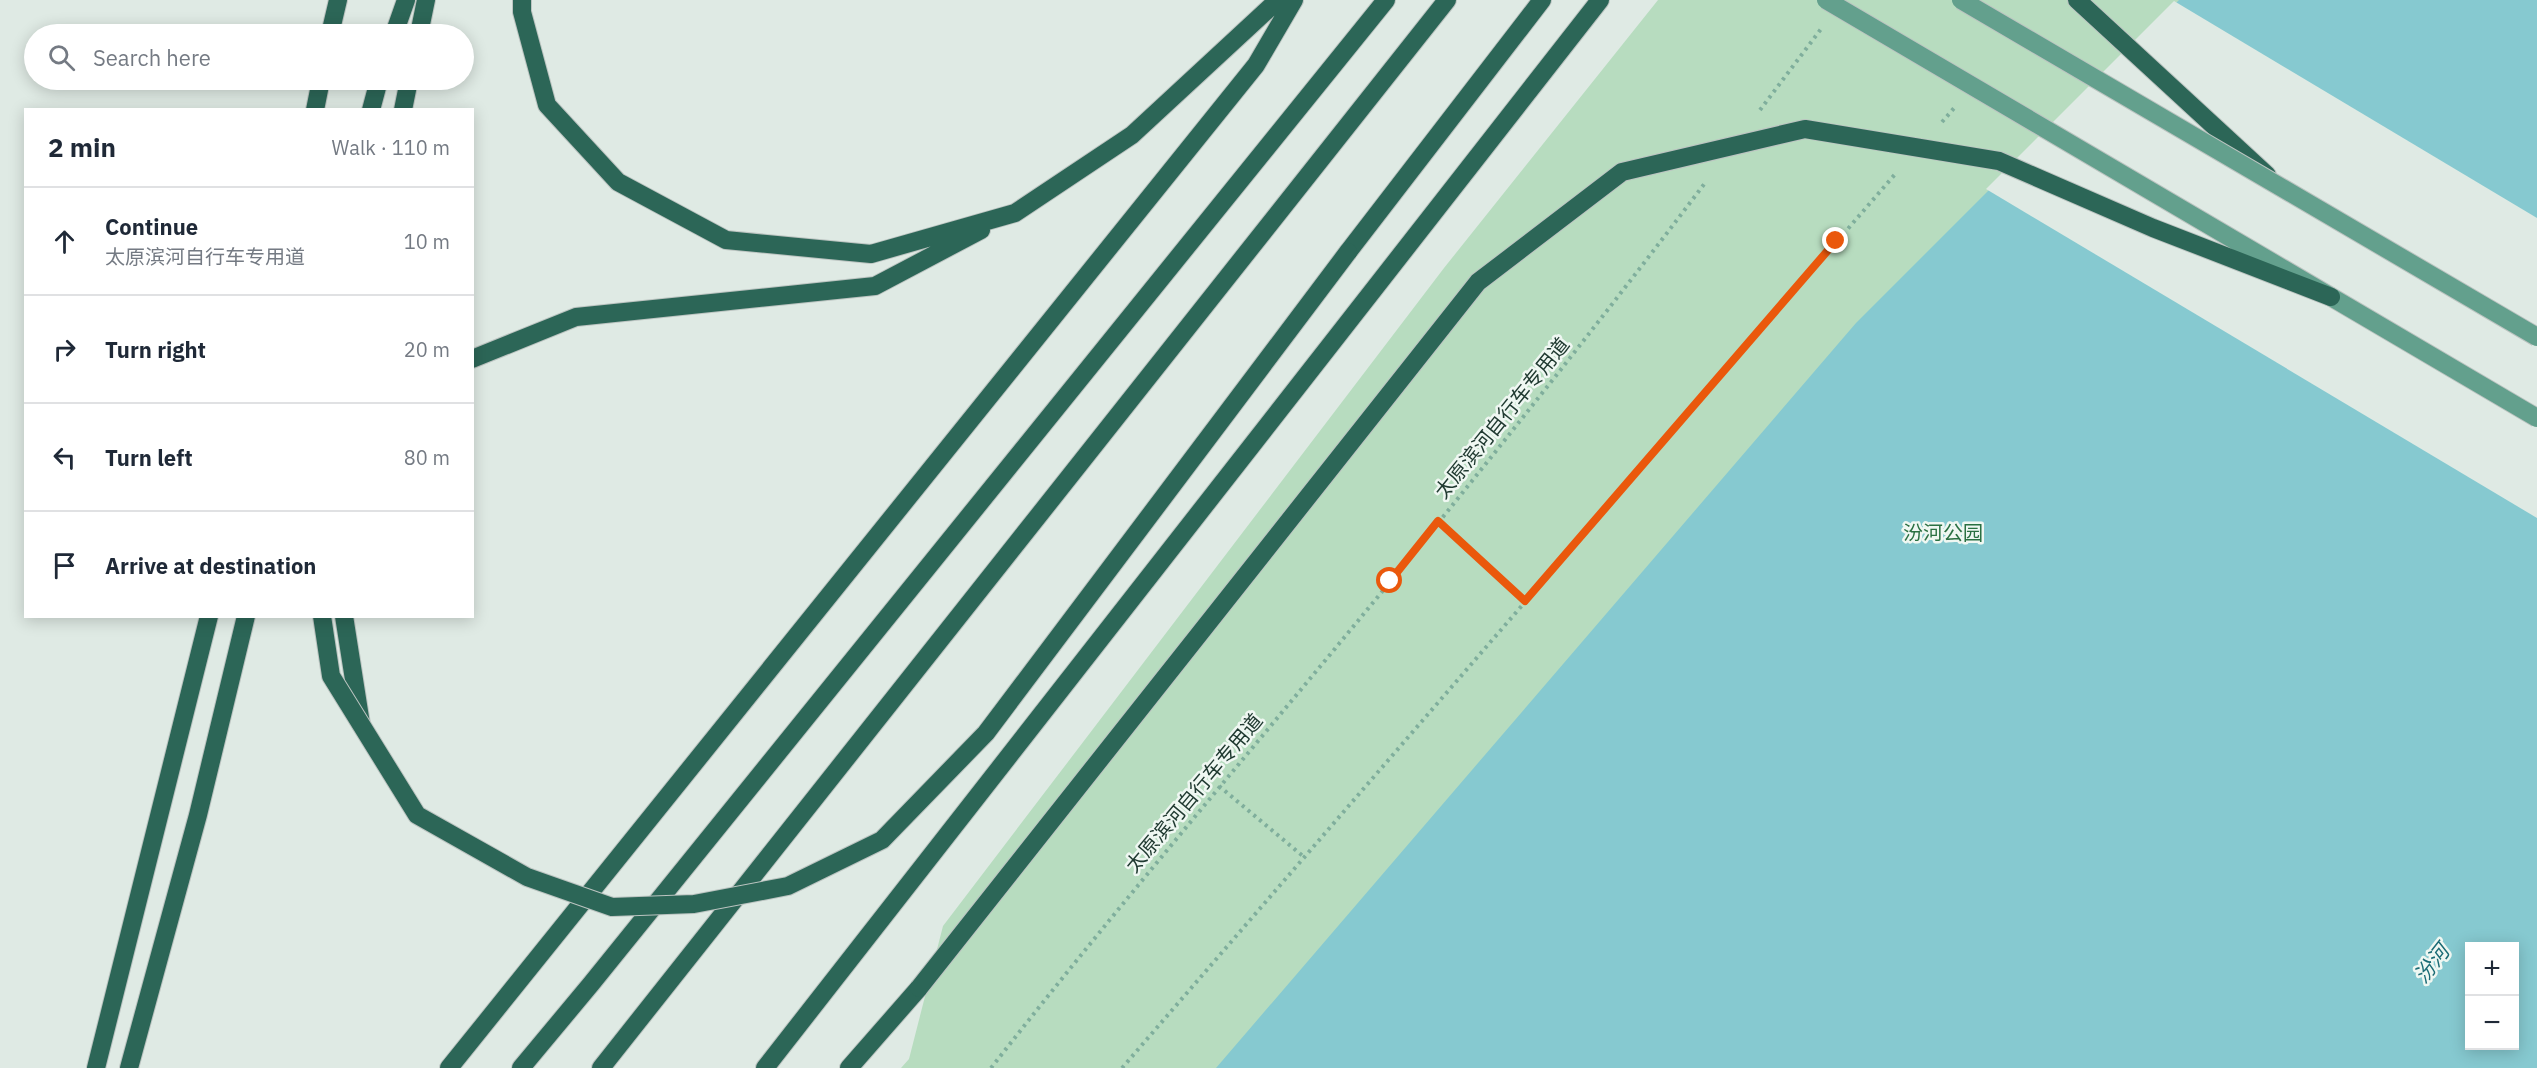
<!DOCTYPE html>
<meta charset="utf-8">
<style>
:root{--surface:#fff;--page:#f2f2f3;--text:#1f2937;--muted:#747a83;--line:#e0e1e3}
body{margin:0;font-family:"IBM Plex Sans","Noto Sans SC",sans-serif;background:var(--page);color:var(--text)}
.controls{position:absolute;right:18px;bottom:18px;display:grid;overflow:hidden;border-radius:0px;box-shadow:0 3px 15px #0003}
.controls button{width:54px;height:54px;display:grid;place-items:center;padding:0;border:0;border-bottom:2px solid var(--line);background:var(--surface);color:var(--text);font:30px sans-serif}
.stop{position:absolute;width:18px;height:18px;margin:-14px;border:4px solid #ea580c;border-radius:50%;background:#fff}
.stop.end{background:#ea580c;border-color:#fff;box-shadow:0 2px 6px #0008}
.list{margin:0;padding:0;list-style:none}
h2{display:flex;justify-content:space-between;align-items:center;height:78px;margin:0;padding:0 24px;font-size:26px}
h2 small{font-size:20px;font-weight:400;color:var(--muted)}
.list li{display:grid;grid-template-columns:39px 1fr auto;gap:18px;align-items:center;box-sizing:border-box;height:108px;padding:0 24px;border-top:2px solid var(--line)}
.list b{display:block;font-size:22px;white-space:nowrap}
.list p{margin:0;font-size:20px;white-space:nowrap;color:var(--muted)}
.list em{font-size:20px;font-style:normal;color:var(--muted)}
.icon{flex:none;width:33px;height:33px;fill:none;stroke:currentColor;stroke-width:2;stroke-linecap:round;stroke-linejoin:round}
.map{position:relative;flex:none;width:2537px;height:1068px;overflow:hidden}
.search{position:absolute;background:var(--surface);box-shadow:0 3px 15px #0003;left:24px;top:24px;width:450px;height:66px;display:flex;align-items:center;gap:15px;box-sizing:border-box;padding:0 21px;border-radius:33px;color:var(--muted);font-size:22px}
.panel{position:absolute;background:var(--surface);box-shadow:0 3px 15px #0003;left:24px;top:108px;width:450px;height:510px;border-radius:0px}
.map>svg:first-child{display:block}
</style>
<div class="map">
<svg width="2537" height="1068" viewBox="0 0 2537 1068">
<rect width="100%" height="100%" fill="#dfeae4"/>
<!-- green -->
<path fill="#b7dcbf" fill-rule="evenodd" d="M1658,0H2537V1068H901L909,1059L943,926L1444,268ZM2470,946H2514V1046H2470Z"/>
<!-- water -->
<path fill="#86c9d0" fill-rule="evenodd" d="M2179,0H2537V1068H1216L1856,323ZM2470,946H2514V1046H2470Z"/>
<!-- pier -->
<path fill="#dfeae4" d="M2174,1L2537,218V518L1986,189Z"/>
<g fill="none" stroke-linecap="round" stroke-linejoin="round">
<!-- highway casing -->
<g stroke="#bcc4c1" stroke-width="20">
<path id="highway" d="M522,0V12L547,105L618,182L726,240L871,254L1015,213L1132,135L1278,0
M2077,0L2267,175
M330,34L338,0
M394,34L406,0
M419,34L426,0
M315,110L321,80
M371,110L379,80
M403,110L409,80
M1348,252L1542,0
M472,359L576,317L875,286L981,230
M344,616L361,724
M96,1068L209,616
M129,1068L198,815L246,616
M449,1068L1256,65L1294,0
M521,1068L591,984L1386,0
M601,1068L1447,0
M765,1068L1600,0
M849,1068L919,988"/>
</g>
<!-- path -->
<path stroke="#7fae9c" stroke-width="4" stroke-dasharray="3 4.5" stroke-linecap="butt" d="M1760,110L1821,29
M1942,122L1955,107
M1438,521L1525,601
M1219,786L1304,857
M991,1068C1120,903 1257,744 1390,582C1497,451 1603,318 1705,183
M1122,1068L1897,172"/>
<!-- highway -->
<use href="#highway" stroke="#2c6657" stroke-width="18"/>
<!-- major-bridge casing -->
<g stroke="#bcc4c1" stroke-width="20" stroke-linecap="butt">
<path id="major-bridge" d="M1826,0L2537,418
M1961,0L2537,337"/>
</g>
<!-- highway-bridge casing -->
<g stroke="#bcc4c1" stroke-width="20" stroke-linecap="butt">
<path id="highway-bridge" d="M322,616L331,676L417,815L527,877L612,907L694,904L788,886L882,840L986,733L1348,252
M919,988L1478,282L1622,172L1805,129L1999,161L2153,228L2331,297"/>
</g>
<!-- major-bridge -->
<use href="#major-bridge" stroke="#63a08d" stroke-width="18"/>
<!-- highway-bridge -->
<use href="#highway-bridge" stroke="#2c6657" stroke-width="18"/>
</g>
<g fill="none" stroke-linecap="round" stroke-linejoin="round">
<!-- route -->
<path stroke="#ea580c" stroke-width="8" d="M1390,581L1438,521L1525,601L1836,241"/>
</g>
<g text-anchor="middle" stroke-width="5" stroke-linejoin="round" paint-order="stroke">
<!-- street labels -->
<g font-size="20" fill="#203a31" stroke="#eff7f2">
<text transform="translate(1502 418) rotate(-51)" y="7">太原滨河自行车专用道</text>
<text transform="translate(1194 793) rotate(-50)" y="7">太原滨河自行车专用道</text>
</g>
<!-- park labels -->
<g font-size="20" fill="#2a7042" stroke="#eff7f2">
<text x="1943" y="540">汾河公园</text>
</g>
<!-- water labels -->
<g font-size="21" font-style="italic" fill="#1b6b75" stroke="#eff7f2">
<text transform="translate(2432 964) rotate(-52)" y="7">汾河</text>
</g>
</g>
</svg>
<div class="controls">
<button>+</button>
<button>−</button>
</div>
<div class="stop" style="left:1390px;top:581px"></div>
<div class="stop end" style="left:1836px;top:241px"></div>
<div class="search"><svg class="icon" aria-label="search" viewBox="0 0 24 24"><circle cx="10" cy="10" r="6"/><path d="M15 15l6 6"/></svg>Search here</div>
<section class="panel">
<h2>2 min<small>Walk · 110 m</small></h2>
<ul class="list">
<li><svg class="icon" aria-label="ahead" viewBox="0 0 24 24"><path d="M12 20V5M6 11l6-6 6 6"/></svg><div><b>Continue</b><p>太原滨河自行车专用道</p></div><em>10 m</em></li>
<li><svg class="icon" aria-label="right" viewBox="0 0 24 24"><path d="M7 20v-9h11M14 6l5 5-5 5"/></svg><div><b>Turn right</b></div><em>20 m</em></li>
<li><svg class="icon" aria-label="left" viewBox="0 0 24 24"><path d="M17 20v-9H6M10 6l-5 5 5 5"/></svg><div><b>Turn left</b></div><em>80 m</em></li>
<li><svg class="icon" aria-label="arrive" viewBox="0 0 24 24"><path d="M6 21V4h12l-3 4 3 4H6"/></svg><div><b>Arrive at destination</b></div></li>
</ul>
</section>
</div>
